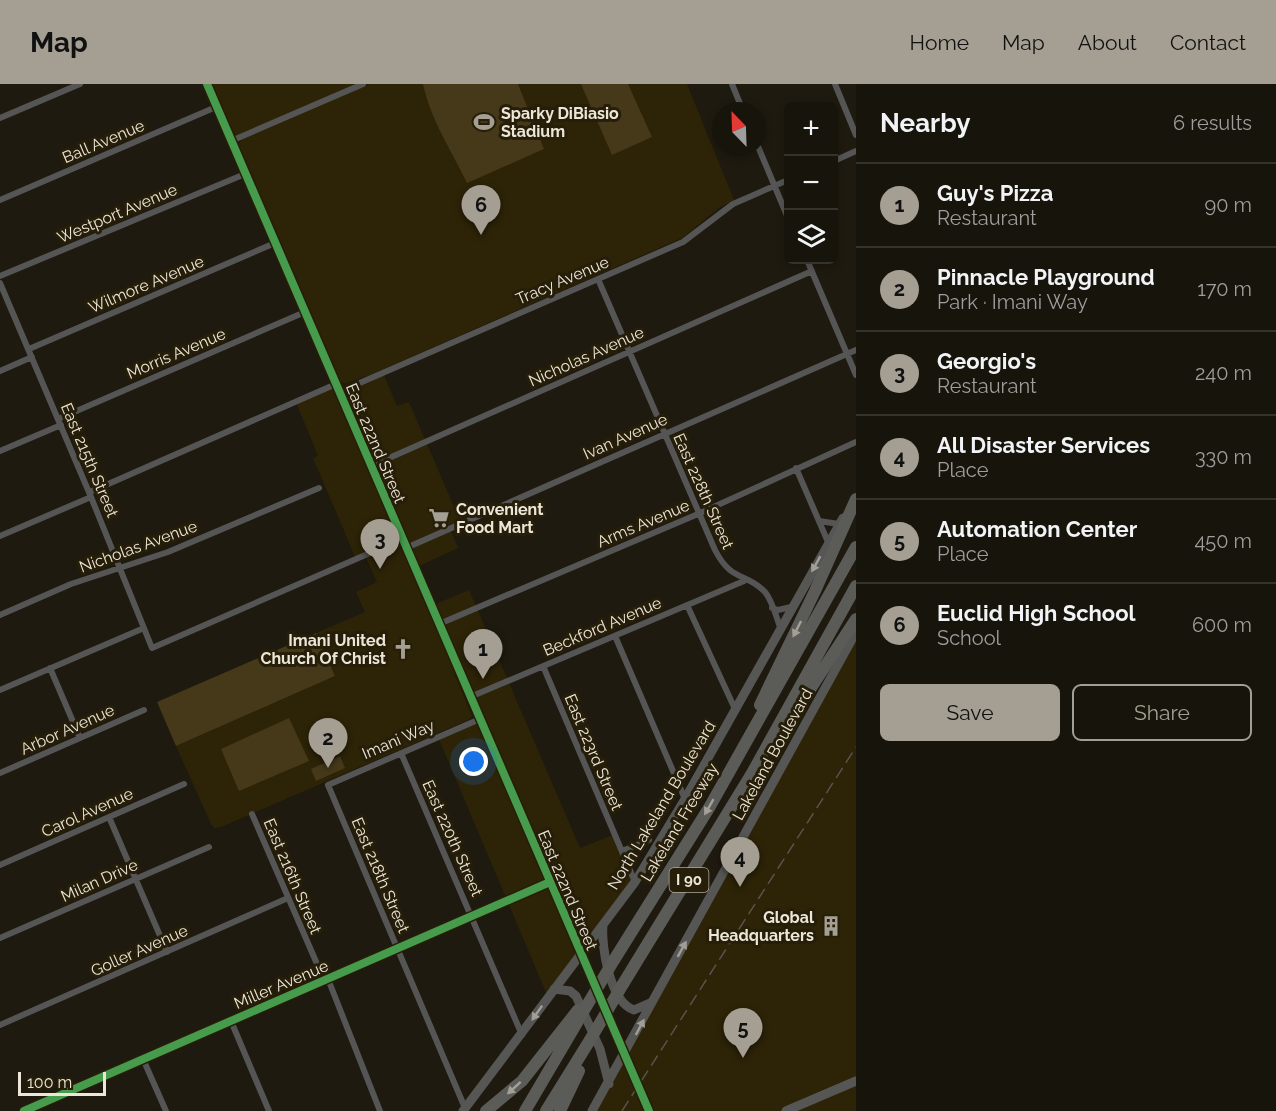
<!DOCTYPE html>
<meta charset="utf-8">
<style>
:root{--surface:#17140b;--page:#242119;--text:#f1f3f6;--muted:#9e9e9d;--line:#36332c;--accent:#a49f92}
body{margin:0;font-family:Raleway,sans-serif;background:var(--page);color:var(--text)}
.controls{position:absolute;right:18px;top:18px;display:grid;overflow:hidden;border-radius:9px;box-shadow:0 3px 9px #0003}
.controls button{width:54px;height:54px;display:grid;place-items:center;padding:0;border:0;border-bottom:2px solid var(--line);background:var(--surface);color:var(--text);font:30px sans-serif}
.compass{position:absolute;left:712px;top:18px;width:54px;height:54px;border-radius:50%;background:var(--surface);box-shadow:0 3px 9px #0003;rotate:337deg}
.scale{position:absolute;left:18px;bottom:15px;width:88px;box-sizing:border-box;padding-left:6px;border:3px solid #ece6d9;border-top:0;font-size:16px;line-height:21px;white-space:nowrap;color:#ece6d9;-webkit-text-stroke:4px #261e08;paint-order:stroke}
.you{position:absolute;left:474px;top:678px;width:21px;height:21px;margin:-15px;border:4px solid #fff;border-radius:50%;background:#1a73e8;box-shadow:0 0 0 9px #1a73e833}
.badge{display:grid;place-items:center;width:39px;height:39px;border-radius:50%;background:var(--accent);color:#111;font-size:20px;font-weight:700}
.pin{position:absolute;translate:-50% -50px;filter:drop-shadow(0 2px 3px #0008)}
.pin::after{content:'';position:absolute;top:32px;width:21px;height:18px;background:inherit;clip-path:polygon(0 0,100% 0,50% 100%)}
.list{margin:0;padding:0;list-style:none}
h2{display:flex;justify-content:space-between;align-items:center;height:78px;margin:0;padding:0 24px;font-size:26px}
h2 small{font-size:20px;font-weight:400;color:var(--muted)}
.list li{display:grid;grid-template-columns:39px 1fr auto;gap:18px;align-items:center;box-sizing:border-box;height:84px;padding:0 24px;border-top:2px solid var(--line)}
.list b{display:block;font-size:22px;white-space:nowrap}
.list p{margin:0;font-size:20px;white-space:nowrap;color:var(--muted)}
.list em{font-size:20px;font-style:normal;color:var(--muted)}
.actions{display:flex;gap:12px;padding:18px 24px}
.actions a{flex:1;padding:14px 0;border:2px solid var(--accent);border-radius:9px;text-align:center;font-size:21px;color:var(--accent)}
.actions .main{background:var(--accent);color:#111}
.icon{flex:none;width:33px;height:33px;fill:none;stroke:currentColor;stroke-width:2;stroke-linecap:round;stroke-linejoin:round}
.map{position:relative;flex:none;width:856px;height:1027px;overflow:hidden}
header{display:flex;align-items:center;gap:36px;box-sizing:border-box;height:84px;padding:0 30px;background:var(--accent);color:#111}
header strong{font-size:28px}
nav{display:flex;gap:33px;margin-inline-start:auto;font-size:21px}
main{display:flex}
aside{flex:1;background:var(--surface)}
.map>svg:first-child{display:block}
</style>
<header>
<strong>Map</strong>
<nav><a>Home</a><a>Map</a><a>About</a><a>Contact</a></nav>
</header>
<main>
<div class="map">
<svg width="856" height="1027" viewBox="0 0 856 1027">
<rect width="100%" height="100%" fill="#1f1a0f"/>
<!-- built -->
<path fill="#2d2307" d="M207,0H356L231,57Z
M369,0H687L734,116L720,123L682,154L372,290L347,299H339L237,61L243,55Z
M383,289L397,322L409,318L461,439L450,445L458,464L415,484L431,522L469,506L580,764L615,750L635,798L548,913L438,653L479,635L459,586L454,589L472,632L468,636L221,743L214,744L211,740L176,662L335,592L316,549L365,528L356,508L377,498L365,472L356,475L313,374L318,372L296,318L336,300L339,308Z
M856,548V1027H592Z"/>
<!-- green -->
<path fill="#453919" d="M423,0H518L544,65L467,99C451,65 431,37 423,0Z
M581,0H628L652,53L612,71Z
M316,549L335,592L176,662L157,618Z
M289,634L309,677L239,707L221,665Z
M340,672L345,684L316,697L311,685Z"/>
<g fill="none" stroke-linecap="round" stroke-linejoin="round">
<!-- street -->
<path stroke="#545554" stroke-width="6" d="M732,0L743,27
M835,0L856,51
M0,34L80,0
M231,57L363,0
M757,60L788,134
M834,77L856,67
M0,116L216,23
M807,176L856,291
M0,192L245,90
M598,195L715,466C732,499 746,488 765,508C772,516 776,532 780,543
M0,199L91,413L152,564L402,455
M29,265L275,159
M0,287L32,273
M339,308L683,158L733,120L788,96
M58,335L305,228
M0,367L61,341
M371,382L812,187
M796,384L828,458
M90,408L336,300
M819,437L839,440
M0,452L91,413
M406,464L856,266
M687,521L735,625
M772,524L778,526L791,523
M0,531L71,500L168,468L319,404
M439,540L698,430L856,358
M615,552L685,715
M543,582L635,798
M50,584L80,654
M0,606L144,544
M470,613L744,497
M401,669L522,951
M0,689L144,626
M252,730L324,896
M109,733L167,868
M622,767L649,756
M0,781L184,700
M0,854L209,763
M328,895L380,1027
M231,937L269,1027
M0,941L288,814
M143,975L166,1027
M465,1024L328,701L480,635
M24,1027L550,798"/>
<!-- secondary -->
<path stroke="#565655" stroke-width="9" d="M207,0L649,1027
M603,841C601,863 610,918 634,926L652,918
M554,905L570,907L576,912L600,965L609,1000
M463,1027L635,798L685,715L843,434
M592,1027L856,548
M786,1027L856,997"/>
<!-- highway -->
<path stroke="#5b5b58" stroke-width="12" d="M760,621L815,507L856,415
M790,636L856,535
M614,876L709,724L856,463
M623,900L751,691L856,502
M486,1027L522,997L578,926
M525,1027L578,937
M546,1027L590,956
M560,1027L579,987"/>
<!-- rail -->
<path stroke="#56544f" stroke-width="1.5" stroke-dasharray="12 6" stroke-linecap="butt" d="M622,1027L856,663"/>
<!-- highway-bridge -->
<path stroke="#5b5b58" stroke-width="12" d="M580,933L614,876
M590,956L623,900"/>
<!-- cycleway casing -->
<g stroke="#261e08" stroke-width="11">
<path id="cycleway" d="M207,0L649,1027
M24,1027L550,798"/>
</g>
<!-- cycleway -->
<use href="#cycleway" stroke="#469c4c" stroke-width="8"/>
</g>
<!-- one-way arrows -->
<defs><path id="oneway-solid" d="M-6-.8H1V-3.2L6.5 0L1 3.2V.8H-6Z" transform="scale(1.5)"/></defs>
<g fill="#a19e97">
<use href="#oneway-solid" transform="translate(816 480) rotate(119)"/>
<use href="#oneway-solid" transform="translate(682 865) rotate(-61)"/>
<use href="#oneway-solid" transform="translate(537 929) rotate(125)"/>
<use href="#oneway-solid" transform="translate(640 943) rotate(-62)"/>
</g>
<g fill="#a4a098">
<use href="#oneway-solid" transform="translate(797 545) rotate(117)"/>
<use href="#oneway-solid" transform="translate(709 723) rotate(120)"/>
<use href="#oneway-solid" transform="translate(514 1004) rotate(138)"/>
</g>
<!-- icons -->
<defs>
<g id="stadium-bare" transform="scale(1.62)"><path d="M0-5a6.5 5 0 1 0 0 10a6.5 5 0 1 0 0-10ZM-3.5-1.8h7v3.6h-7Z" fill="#a49f92" stroke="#261e08" stroke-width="2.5" paint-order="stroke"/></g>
<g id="supermarket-bare" transform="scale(1.62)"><path d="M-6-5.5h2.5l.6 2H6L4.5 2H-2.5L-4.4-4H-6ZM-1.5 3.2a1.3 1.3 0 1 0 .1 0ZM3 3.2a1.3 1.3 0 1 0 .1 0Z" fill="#a49f92" stroke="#261e08" stroke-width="2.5" paint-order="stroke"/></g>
<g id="church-bare" transform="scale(1.62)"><path d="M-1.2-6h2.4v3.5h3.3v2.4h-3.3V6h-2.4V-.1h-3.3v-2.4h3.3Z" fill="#a49f92" stroke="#261e08" stroke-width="2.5" paint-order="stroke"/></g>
<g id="building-bare" transform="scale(1.62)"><path d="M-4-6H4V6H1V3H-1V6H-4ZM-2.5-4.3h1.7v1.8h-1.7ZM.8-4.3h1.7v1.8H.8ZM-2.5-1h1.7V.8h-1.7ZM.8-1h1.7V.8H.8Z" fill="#a49f92" stroke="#261e08" stroke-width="2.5" paint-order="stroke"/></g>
</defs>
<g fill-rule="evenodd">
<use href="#stadium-bare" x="484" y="38"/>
<use href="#supermarket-bare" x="439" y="434"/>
<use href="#church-bare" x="403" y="565"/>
<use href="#building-bare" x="831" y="842"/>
</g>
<g text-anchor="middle" stroke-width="6" stroke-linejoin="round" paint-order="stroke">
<!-- shield labels -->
<rect fill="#261e08" stroke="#b1aa9a" stroke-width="1.5" x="669.5" y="784" width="39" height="24" rx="4.5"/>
<g font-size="15" font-weight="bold" fill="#ece6d9">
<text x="689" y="801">I 90</text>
</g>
<!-- poi labels -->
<g font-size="16" font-weight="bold" fill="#ece6d9" stroke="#261e08" text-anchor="start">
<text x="501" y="35">Sparky DiBiasio<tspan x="501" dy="18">Stadium</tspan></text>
<text x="456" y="431">Convenient<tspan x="456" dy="18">Food Mart</tspan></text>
<text x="386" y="562" text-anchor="end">Imani United<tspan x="386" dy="18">Church Of Christ</tspan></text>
<text x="814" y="839" text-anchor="end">Global<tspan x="814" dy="18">Headquarters</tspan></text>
</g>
<!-- street labels -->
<g font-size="16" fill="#ece6d9" stroke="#261e08">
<text transform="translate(103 57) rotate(-23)" y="6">Ball Avenue</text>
<text transform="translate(117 129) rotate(-23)" y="6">Westport Avenue</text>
<text transform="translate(562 196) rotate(-23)" y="6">Tracy Avenue</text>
<text transform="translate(146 200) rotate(-23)" y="6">Wilmore Avenue</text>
<text transform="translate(176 269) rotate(-23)" y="6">Morris Avenue</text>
<text transform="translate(586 272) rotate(-24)" y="6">Nicholas Avenue</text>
<text transform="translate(625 352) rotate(-24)" y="6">Ivan Avenue</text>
<text transform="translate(376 359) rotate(67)" y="6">East 222nd Street</text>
<text transform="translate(90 376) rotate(67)" y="6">East 215th Street</text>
<text transform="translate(704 407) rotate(66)" y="6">East 228th Street</text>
<text transform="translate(643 439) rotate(-23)" y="6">Arms Avenue</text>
<text transform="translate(138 462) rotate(-20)" y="6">Nicholas Avenue</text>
<text transform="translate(602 542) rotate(-23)" y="6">Beckford Avenue</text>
<text transform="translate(67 645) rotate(-24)" y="6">Arbor Avenue</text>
<text transform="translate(398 655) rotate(-23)" y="6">Imani Way</text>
<text transform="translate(594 668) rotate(67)" y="6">East 223rd Street</text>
<text transform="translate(772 670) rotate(-61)" y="6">Lakeland Boulevard</text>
<text transform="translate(661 721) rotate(-59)" y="6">North Lakeland Boulevard</text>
<text transform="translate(87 728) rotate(-24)" y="6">Carol Avenue</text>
<text transform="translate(679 738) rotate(-59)" y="6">Lakeland Freeway</text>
<text transform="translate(453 754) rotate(66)" y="6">East 220th Street</text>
<text transform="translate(381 791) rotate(67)" y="6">East 218th Street</text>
<text transform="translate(293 792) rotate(67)" y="6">East 216th Street</text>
<text transform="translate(99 796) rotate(-24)" y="6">Milan Drive</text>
<text transform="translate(568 806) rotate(67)" y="6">East 222nd Street</text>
<text transform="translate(139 866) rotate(-24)" y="6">Goller Avenue</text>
<text transform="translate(281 900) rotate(-23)" y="6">Miller Avenue</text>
</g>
</g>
</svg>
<div class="controls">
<button>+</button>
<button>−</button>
<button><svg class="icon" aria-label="layers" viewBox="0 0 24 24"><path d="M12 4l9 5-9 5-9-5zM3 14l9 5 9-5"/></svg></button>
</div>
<svg class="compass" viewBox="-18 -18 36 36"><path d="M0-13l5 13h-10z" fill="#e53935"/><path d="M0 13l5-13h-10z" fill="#9e9e9d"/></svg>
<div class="scale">100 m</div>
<div class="you"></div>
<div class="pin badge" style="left:483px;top:595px">1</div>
<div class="pin badge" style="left:328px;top:684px">2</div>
<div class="pin badge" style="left:380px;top:485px">3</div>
<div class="pin badge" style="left:740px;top:803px">4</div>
<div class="pin badge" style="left:743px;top:974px">5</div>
<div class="pin badge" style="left:481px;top:151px">6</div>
</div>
<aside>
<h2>Nearby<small>6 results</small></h2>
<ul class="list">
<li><span class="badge">1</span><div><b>Guy's Pizza</b><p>Restaurant</p></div><em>90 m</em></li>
<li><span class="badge">2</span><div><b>Pinnacle Playground</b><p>Park · Imani Way</p></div><em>170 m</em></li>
<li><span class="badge">3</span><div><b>Georgio's</b><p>Restaurant</p></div><em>240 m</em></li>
<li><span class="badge">4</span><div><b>All Disaster Services</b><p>Place</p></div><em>330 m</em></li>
<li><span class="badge">5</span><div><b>Automation Center</b><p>Place</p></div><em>450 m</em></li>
<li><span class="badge">6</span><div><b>Euclid High School</b><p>School</p></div><em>600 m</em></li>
</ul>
<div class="actions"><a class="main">Save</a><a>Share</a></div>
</aside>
</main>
